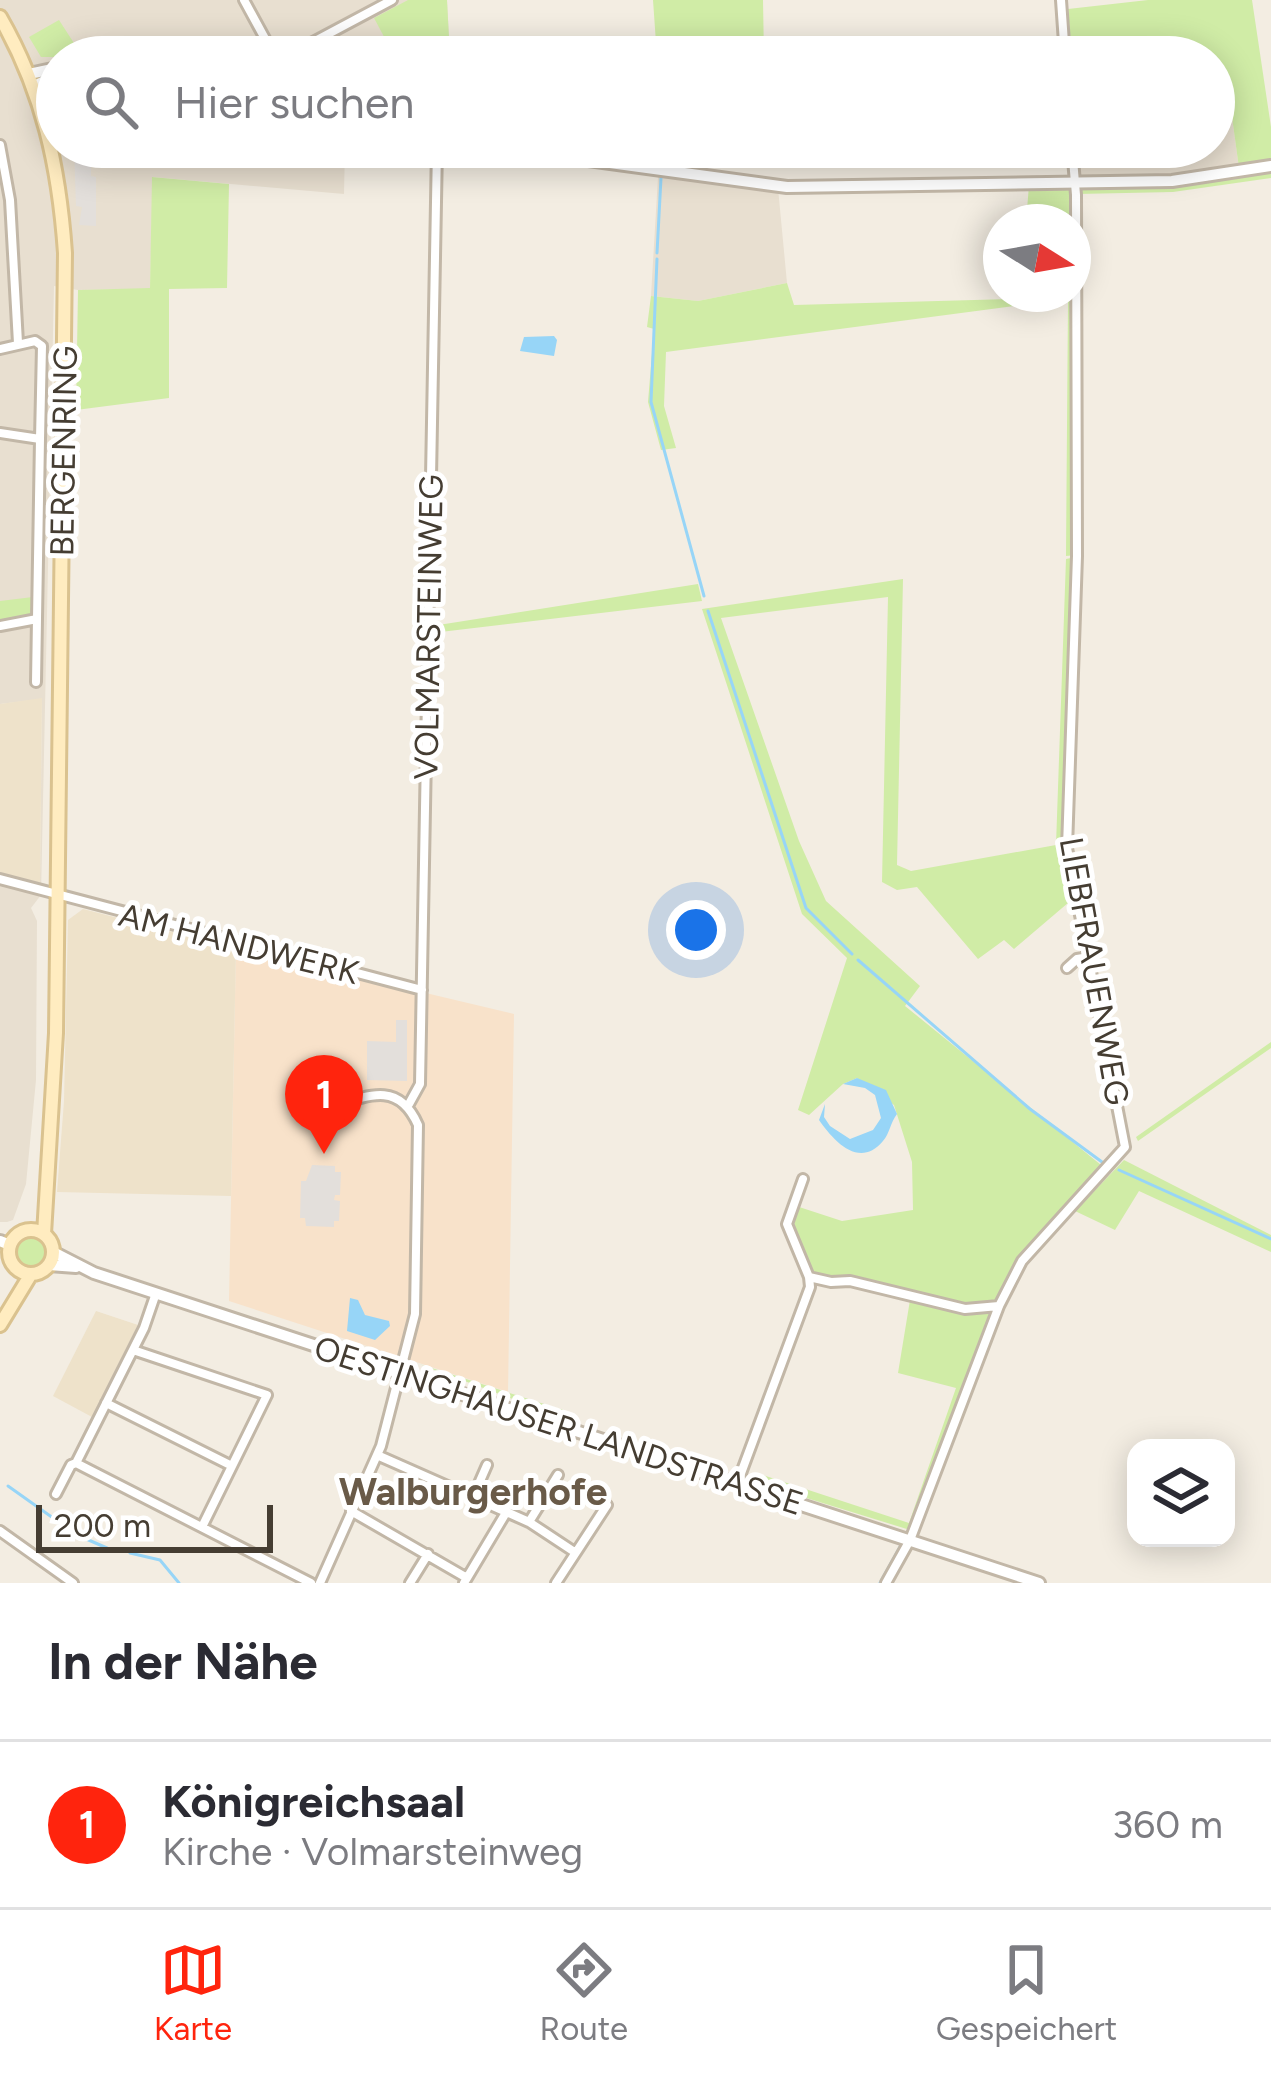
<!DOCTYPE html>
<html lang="de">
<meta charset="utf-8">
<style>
:root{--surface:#fff;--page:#f7f7f7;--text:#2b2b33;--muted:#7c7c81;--line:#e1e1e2;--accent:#ff240d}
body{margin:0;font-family:Figtree,sans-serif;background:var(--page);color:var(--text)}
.controls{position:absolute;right:36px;bottom:36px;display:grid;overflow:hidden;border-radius:24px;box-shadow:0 6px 30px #0003}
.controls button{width:108px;height:108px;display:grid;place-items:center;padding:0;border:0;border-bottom:3px solid var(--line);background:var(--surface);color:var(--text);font:60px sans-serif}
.compass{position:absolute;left:983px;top:204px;width:108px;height:108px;border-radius:50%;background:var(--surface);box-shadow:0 6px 30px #0003;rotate:101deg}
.scale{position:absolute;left:36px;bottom:30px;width:237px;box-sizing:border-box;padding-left:12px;border:6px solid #453d32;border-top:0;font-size:33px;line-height:42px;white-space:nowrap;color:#453d32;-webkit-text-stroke:9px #fff;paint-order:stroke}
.you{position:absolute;left:696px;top:930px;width:42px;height:42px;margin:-30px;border:9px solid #fff;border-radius:50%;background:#1a73e8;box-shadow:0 0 0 18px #1a73e833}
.badge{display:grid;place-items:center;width:78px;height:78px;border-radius:50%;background:var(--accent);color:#fff;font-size:39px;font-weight:700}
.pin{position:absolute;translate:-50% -99px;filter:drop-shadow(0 3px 6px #0008)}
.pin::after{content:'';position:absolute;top:63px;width:42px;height:36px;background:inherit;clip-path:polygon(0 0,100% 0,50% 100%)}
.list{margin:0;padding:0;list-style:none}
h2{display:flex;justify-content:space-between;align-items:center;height:156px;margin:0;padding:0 48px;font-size:51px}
h2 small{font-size:39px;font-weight:400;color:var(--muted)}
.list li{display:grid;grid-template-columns:78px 1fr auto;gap:36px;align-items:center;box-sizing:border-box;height:168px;padding:0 48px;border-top:3px solid var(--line)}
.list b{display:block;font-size:45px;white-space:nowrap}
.list p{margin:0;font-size:39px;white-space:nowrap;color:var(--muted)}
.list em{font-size:39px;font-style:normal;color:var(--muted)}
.icon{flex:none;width:66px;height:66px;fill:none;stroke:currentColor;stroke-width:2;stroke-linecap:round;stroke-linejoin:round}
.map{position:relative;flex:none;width:1271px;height:1583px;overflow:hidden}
.search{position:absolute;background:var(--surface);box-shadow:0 6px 30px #0003;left:36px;right:36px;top:36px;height:132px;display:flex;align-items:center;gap:30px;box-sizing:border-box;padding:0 42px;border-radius:66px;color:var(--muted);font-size:45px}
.sheet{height:324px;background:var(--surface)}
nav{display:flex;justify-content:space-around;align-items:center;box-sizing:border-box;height:168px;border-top:3px solid var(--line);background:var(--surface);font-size:33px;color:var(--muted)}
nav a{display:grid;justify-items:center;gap:6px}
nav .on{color:var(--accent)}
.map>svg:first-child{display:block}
</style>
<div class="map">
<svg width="1271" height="1583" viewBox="0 0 1271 1583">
<rect width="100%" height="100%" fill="#f3ede2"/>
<!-- residential -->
<path fill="#e8dfd0" d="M0,0H447L450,57H57V147H345L344,194L153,177L150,289L78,290L54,286L41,895L31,908L37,921L36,1080L26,1184L13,1220L7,1222H0V872L40,884L42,699L0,704Z
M1232,117L1239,168L1190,176L1080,175L1078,147H1214V119Z
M658,177L778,188L787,283L698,301L651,296Z"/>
<!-- commercial -->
<path fill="#f8e2ca" d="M236,948L514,1014L508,1392L229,1301Z"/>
<!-- education -->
<path fill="#eee2ca" d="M42,698L40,885L0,872V704Z
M83,909L236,948L231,1196L57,1192L64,1101L68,920Z
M96,1311L138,1325L92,1417L53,1396Z"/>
<!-- green -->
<path fill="#d0eca6" d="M408,0H447L450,57H376L374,54L389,46L374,18Z
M653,0H763L764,57H657Z
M1148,0H1252L1271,127V162L1239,168L1232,117L1214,119V57H1072L1068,9Z
M59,20L83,57H41L29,37Z
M1271,168V178L1173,192L1078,194L1076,185Z
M152,177L229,184L227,288L169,289V398L76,410L78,290L150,288Z
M1029,185H1074L1076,555L1066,556L1068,299L666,352L664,406L676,448L661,450L648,402L654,329L647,327L651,296L698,301L787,283L794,305L1010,299L1012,294H1073V222H1026Z
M1076,557L1066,849L1075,897L1014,949L1004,940L978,959L917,887L897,890L882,882L888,597L721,618L799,841L826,901L920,986L905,1006L1101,1165L1020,1261L998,1305L965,1310L998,1307L910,1530L758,1483L760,1474L909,1523L956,1388L898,1373L911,1294L810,1276L790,1236L793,1205L842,1221L913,1210L912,1162L894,1105L857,1078L843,1084L809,1115L798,1110L847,958L802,914L702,609L903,579L897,865L911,871L1056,845L1066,559Z
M698,584L702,601L432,633V626Z
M33,597L30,617L0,622V601Z
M1271,1042V1048L1138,1141L1136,1137Z
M1124,1160L1271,1235V1252L1139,1191L1115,1230L1075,1211Z
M14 1252a17 17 0 1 1 34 0a17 17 0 1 1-34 0Z
M419,1364L563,1410L556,1415Z"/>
<!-- parking -->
<path fill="#e3dfdb" d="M138,147V158L128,159L127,164L102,163V158H91V176L96,177V226L79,225L82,207L76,206L74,147Z
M396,1020H407V1081L367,1080V1041L396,1042Z
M312,1165L335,1166V1172H341L340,1195H335L334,1200L340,1201L339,1221H334V1227L306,1226L305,1218H300L301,1181H306Z"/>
<!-- water -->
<path fill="#97d5f7" d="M554,336L557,340L554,356L520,351L524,337Z
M857,1078L886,1090L897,1114C890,1123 890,1133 883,1141C859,1170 833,1140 819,1120L825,1104L824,1117L830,1126L850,1139L873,1130L881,1118L875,1095L865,1088L843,1084Z
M350,1298L358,1300L365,1315L389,1321L390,1326L375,1340L347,1331Z"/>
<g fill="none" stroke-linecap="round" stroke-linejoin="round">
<!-- stream -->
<path stroke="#97d5f7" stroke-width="3" d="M657,253L661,178
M657,259L651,402L704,596
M708,611L806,908L852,954
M858,960L1030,1109L1102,1162
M1119,1170L1271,1239
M8,1486L77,1535L107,1548
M130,1553L160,1560L179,1583
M880,1583L900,1547"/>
<!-- minor casing -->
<g stroke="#c2b7a7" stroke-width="14">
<path id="minor" d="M244,0L275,57
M1061,0L1065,57
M285,57L392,0
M0,145L10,200L18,343
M0,349L35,341L42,346L40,439L0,433
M0,626L37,619L40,439
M36,682L37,619
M0,879L422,990
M1067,968L1077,959L1089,957
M409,1104L420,1084L437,147
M809,1277L831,1282L850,1281L965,1309L999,1306
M133,1350L267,1395L202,1527
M106,1403L232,1466
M377,1455L529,1522L573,1551
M76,1463L311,1583
M737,1484L810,1287L809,1277L787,1224L803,1179
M56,1494L71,1465L76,1463L144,1328L156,1293
M473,1497L487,1465
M351,1511L467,1578
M529,1522L558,1475
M0,1531L73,1583
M320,1583L381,1446L415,1314L418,1125C400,1084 373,1093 336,1106
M410,1583L428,1554
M464,1583L507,1511
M556,1583L607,1505
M886,1583L910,1540L999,1306L1022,1261L1125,1147L1067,848L1077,556L1076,195L1072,147"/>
</g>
<!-- tertiary casing -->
<g stroke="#c2b7a7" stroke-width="16">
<path id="tertiary" d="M29,74L57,68
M34,86L57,75
M492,147L787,187L1172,181L1271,166
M0,1241L10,1245
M53,1252L94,1273L1039,1583
M49,1265L76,1267"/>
</g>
<!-- secondary casing -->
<g stroke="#dac28f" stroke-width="18">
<path id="secondary" d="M0,17C43,92 59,167 65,253L56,1033L44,1234
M9 1252a22 22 0 1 1 44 0a22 22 0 1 1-44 0Z
M0,1325L31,1274"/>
</g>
<!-- minor -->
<use href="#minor" stroke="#fff" stroke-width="8"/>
<!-- tertiary -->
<use href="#tertiary" stroke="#fff" stroke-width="10"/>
<!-- secondary -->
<use href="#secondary" stroke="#ffecc0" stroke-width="12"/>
</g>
<g text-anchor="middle" stroke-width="10" stroke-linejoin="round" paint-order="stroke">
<!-- street labels -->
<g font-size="33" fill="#453d32" stroke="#fff">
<text transform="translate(63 451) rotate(-89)" y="12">BERGENRING</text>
<text transform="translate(428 627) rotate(-89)" y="12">VOLMARSTEINWEG</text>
<text transform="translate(239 943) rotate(14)" y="12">AM HANDWERK</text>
<text transform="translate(1095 971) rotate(80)" y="12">LIEBFRAUENWEG</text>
<text transform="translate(559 1425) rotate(18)" y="12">OESTINGHAUSER LANDSTRASSE</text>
</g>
<!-- quarter labels -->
<g font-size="39" font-weight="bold" fill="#695a48" stroke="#fff">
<text x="473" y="1505">Walburgerhofe</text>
</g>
</g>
</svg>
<div class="controls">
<button><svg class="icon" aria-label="layers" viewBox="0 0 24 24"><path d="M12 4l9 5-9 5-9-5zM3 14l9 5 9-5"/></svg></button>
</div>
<svg class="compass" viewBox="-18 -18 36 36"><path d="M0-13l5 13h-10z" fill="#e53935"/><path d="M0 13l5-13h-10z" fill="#7c7c81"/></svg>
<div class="scale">200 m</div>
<div class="you"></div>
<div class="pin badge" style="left:324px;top:1154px">1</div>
<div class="search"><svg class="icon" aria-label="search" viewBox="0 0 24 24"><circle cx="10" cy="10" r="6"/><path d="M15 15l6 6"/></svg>Hier suchen</div>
</div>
<section class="sheet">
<h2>In der Nähe<small></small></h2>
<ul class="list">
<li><span class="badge">1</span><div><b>Königreichsaal</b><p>Kirche · Volmarsteinweg</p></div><em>360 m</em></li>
</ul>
</section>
<nav>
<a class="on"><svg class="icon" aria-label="map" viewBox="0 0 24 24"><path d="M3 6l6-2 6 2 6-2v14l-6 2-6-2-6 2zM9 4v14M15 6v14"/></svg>Karte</a>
<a><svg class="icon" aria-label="directions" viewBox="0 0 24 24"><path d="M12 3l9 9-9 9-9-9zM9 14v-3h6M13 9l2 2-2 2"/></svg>Route</a>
<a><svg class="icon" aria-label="saved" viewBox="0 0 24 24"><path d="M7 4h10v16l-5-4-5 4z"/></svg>Gespeichert</a>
</nav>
